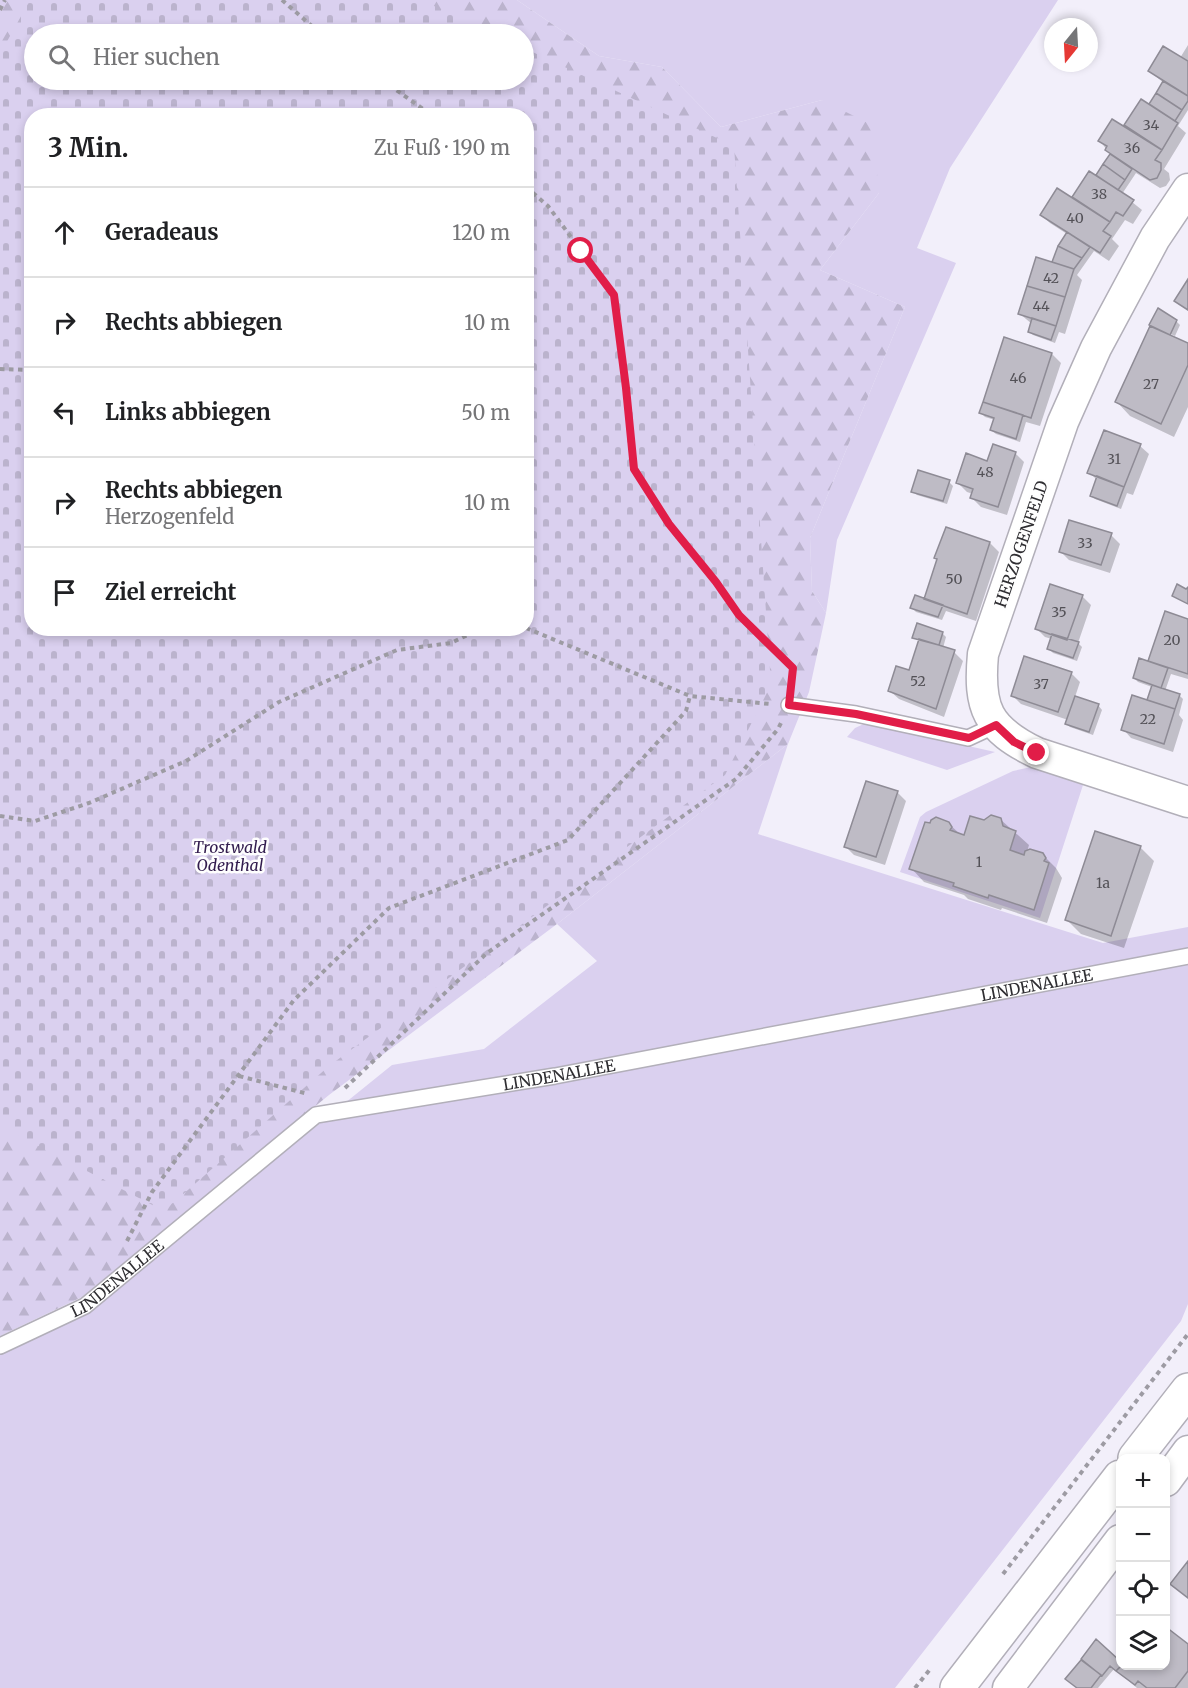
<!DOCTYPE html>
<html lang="de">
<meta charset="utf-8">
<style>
:root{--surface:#fff;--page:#f2f2f2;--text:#202124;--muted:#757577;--line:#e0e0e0}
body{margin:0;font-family:Merriweather,serif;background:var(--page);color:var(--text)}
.controls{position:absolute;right:18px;bottom:18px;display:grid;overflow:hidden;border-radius:12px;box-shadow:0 3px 9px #0003}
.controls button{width:54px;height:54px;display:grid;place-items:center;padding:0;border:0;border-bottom:2px solid var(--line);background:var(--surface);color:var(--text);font:30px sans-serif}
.compass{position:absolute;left:1044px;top:18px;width:54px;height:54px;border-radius:50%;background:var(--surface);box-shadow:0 3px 9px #0003;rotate:198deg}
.stop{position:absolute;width:18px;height:18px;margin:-14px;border:4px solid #e11d48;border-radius:50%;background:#fff}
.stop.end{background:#e11d48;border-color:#fff;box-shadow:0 2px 6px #0008}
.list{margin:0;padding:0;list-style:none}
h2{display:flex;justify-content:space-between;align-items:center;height:78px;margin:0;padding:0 24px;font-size:26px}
h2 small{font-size:20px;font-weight:400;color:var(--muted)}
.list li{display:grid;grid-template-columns:39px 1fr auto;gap:18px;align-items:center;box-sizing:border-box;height:90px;padding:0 24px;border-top:2px solid var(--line)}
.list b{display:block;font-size:22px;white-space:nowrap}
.list p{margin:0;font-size:20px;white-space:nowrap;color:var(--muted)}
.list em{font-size:20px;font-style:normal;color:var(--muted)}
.icon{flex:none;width:33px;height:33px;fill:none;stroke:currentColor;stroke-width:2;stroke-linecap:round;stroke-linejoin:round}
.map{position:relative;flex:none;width:1188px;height:1688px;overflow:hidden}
.search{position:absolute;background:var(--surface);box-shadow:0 3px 9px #0003;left:24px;top:24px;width:510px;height:66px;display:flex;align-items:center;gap:15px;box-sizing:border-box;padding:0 21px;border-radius:33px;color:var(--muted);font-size:22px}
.panel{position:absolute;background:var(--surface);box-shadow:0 3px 9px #0003;left:24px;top:108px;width:510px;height:528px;border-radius:24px}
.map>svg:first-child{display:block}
</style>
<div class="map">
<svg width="1188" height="1688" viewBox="0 0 1188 1688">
<defs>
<pattern id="forest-firs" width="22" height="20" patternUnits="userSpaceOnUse" patternTransform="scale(1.5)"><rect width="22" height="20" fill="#dad0ef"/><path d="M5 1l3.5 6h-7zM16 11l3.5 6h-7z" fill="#bbb3cd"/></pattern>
<pattern id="cemetery-stones" width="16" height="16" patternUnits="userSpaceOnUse" patternTransform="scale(1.5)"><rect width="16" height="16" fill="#dad0ef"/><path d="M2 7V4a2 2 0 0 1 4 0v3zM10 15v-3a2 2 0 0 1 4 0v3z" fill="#bbb3cd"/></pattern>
</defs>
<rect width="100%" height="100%" fill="#f2effa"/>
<!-- grass -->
<path fill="#dad0ef" d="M517,0H1058L950,168L917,248L956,263L837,540L826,613L812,591L810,538L905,307L820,270L879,193L822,100L721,127L662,67L599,56Z
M866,723L995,752L947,770L847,737L855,728Z
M788,744L758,834L1103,943L1188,927V1304L1181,1321L895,1688H0V1352L89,1310L392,1065L484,1049L597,961L557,924Z
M1031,767L1083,785L1040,918L900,872L920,817L926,812L1013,771Z"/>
<!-- forest -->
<path fill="url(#forest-firs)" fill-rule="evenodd" d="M0,0H517L599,56L662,67L721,127L822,100L872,125L879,193L820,270L905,307L810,538L812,591L826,613L809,692L788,744L557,924L329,1095L82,1297L0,1336ZM34,34H524V80H34ZM32,116H526V628H32Z"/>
<!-- cemetery -->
<path fill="url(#cemetery-stones)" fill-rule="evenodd" d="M30,0H421L495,34H34V80H524V48L734,146L771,685L725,775L329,1066L164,1211L0,1126V54ZM32,116H526V628H32Z"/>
<!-- shadow -->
<path fill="#0003" d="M1188,45V110L1178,126L1186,133L1164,169L1169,173L1170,180L1166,186L1160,188L1136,173L1122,194L1142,210L1133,224L1125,220L1112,239L1119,246L1109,261L1094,251L1077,275L1082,280L1065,334L1059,332L1055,343L1033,335L1029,331L1032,324L1020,314L1058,266L1054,261L1067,234L1050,223L1041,215L1073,199L1090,173L1101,180L1098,175L1111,155L1100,141L1124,128L1142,101L1155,108L1151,104L1164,83L1149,71L1180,58Z
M1176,321L1180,325L1175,336L1154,326V329L1188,345V407L1174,437L1130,416L1117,402L1152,326Z
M1005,339L1052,354L1061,363L1040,426L1026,422L1020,442L996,434L991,430L995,420L985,417L981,413Z
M1140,446L1149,454L1133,495L1127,493L1121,509L1095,499L1091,495L1097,480L1089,472Z
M1015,453L1024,462L1007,515L981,507L972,498L973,494L967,492L958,483L988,462Z
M949,482L953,486L947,504L917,495L913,491Z
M947,529L990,543L999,552L976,621L946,611L942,620L916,612L912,608L925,600Z
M1111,535L1120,544L1110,573L1069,560L1060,551Z
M1082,596L1091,605L1078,643L1082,647L1077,661L1053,653L1049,649L1052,639L1045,637L1036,628Z
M1188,622V679L1171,674L1165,691L1179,695L1183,699L1179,715L1183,720L1173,752L1131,738L1123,729L1148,702L1152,687L1138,682L1134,678L1154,665L1150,661Z
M942,633L946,637L943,648L954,652L963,661L944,717L899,699L890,691L910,672L920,642L914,637Z
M1071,673L1080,682L1075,697L1098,705L1102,710L1093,735L1070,727L1066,723L1068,720L1021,704L1012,695Z
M897,792L906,801L885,865L854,855L845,846Z
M1000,819L1029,845L1027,852L1042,854L1056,868L1062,878L1047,923L1002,908L1001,910L968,899L964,895L924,882L911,868L948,823L961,835L965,837L985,822Z
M1140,847L1154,861L1124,948L1081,934L1067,920Z
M1166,1629L1188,1646V1688H1137L1114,1669L1098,1688H1078L1067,1679L1096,1642L1120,1662V1666H1166Z"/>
<!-- building -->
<path fill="#bebbc5" stroke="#8e8b95" stroke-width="1.5" d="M1163,46L1188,61V96L1148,71Z
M1163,81L1188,96V101L1182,110L1156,93Z
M1156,93L1182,110L1175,121L1149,104Z
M1141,99L1178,123L1162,150L1124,125Z
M1112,119L1162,150L1155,160L1161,163V170L1157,178L1150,180L1105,150L1107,146L1098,141Z
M1110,154L1132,169L1125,180L1103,164Z
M1103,164L1125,180L1118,190L1096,175Z
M1089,171L1134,200L1123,216L1116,212L1110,222L1072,197Z
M1057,188L1110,222L1103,231L1111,236L1100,253L1040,215Z
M1067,232L1090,247L1082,258L1058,246Z
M1058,246L1082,258L1074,269L1052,262Z
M1036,257L1074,269L1065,297L1027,286Z
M1188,279V310L1174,301Z
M1027,286L1065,297L1056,326L1018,314Z
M1158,308L1177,320L1170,335L1149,325Z
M1032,318L1056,326L1051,340L1028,332Z
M1150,326L1188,343V365L1161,424L1115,402Z
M1004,337L1052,353L1031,418L983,402Z
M983,402L1023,415L1016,439L990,430L994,418L979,413Z
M1104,430L1141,444L1124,487L1087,473Z
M993,444L1016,452L998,507L970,498L973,489L956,483L966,453L987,461Z
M918,470L950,480L943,501L911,492Z
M1097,476L1124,487L1117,506L1090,496Z
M1069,520L1112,533L1101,565L1059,552Z
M946,527L990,542L967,614L924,599L937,559L934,558Z
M1050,584L1083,595L1067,640L1035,629Z
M1177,584L1186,589L1188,587V604L1172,596Z
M915,595L943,605L938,617L910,608Z
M1165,611L1188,619V674L1148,661Z
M917,623L943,632L939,645L912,638Z
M1052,634L1079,642L1073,658L1047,649Z
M919,639L955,650L936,709L888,691L896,666L909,670Z
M1024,656L1072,672L1058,712L1011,696Z
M1139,658L1168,668L1161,688L1133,678Z
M1152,685L1180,694L1175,709L1147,700Z
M1132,695L1175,709L1164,744L1121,730Z
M1075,696L1099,704L1089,732L1065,724Z
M866,781L898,791L876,857L844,847Z
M991,815L1001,818L1003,826L1016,831L1010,850L1024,855L1025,851L1030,849L1043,853L1046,858L1044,861L1049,863L1034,910L989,895L988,898L953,886L954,883L909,869L925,822L930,823L931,820L936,817L949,822L952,827L950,830L964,835L970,816L984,820Z
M1095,831L1141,846L1111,936L1065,920Z
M1188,1561V1598L1170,1584Z
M1166,1627L1188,1644V1671L1175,1688H1147L1138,1681L1135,1685L1116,1671L1121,1666H1166Z
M1096,1639L1120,1661L1121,1666L1116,1671L1110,1666L1102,1676L1081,1659Z
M1081,1660L1101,1675L1091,1688H1077L1065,1679Z"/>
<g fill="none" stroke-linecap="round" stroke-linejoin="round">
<!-- service casing -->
<g stroke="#b2afb9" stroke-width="18">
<g id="service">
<path d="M789,705L856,714L968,738L996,725"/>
<path id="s1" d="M0,1346L85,1306L316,1115L555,1076L1188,956"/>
</g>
</g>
<!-- minor casing -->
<g stroke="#b2afb9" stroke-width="33">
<path id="minor" d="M1188,189L1155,238L1096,348L1063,422L983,654C978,708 987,729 1037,753L1188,802
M1166,1481L1188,1451
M1008,1688L1120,1540"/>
</g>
<!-- secondary casing -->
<g stroke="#b2afb9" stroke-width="36">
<path id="secondary" d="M1135,1458L1188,1390
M957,1688L1120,1477"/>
</g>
<!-- path -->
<path stroke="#9d9ba3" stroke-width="4" stroke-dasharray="4.5 4.5" stroke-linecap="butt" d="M282,0L321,34
M0,10L5,0
M382,80L433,116
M526,187L548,206L614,295L626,388L634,469L669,524L716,582L739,615L793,668L791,684
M0,369L32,370
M526,628L690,696L770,704
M0,816L35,821L89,803L186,761L279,702L397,650L451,643L482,628
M239,1076L308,1094
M345,1088L487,953L736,779L778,729L781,723
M127,1241L152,1192L294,1000L389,908L568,840L686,711L690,696
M1003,1574L1188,1334
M915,1688L931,1668"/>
<!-- service -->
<use href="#service" stroke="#fff" stroke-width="15"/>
<!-- minor -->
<use href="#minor" stroke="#fff" stroke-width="30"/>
<!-- secondary -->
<use href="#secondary" stroke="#fff" stroke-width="33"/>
</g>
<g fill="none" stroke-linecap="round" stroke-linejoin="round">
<!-- route -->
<path stroke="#e11d48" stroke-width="8" d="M581,251L614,295L626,388L634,469L669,524L716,582L739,615L793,668L789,705L856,714L969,738L996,725L1014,742L1037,753"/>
</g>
<g text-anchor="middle" stroke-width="5" stroke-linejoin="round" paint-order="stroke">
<!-- number labels -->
<g font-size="14" fill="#535157">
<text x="1151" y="130">34</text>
<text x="1132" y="153">36</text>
<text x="1099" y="199">38</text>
<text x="1075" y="223">40</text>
<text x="1051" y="283">42</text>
<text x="1041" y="311">44</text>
<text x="1018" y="383">46</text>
<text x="1151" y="389">27</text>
<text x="1114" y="464">31</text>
<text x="985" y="477">48</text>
<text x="1085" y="548">33</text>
<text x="954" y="584">50</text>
<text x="1059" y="617">35</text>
<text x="1172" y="645">20</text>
<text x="918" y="686">52</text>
<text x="1041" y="689">37</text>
<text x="1148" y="724">22</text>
<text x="979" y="867">1</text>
<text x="1103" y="888">1a</text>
</g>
<!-- street labels -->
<g font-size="16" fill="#2f2e32" stroke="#fefefe">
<text transform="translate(1021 544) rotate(-71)" y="6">HERZOGENFELD</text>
<text dy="6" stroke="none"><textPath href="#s1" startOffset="1126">LINDENALLEE</textPath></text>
<text dy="6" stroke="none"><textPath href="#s1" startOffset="640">LINDENALLEE</textPath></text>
<text dy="6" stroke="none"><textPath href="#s1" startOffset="136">LINDENALLEE</textPath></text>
</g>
<!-- park labels -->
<g font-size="16" font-style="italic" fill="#321c4e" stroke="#fefefe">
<text x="230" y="853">Trostwald<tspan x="230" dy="18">Odenthal</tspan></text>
</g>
</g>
</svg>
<div class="controls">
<button>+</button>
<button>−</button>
<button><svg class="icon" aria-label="locate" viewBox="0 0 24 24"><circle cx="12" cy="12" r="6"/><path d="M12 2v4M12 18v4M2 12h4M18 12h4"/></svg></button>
<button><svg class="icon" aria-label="layers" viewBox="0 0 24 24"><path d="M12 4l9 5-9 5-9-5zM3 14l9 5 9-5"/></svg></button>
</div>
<svg class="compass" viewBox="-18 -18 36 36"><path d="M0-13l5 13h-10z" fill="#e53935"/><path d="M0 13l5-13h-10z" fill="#757577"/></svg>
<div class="stop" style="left:581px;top:251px"></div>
<div class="stop end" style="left:1037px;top:753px"></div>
<div class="search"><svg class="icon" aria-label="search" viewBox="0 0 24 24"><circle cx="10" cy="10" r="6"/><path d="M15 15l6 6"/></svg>Hier suchen</div>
<section class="panel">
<h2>3 Min.<small>Zu Fuß · 190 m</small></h2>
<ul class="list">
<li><svg class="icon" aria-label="ahead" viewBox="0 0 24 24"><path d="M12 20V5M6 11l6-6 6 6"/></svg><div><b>Geradeaus</b></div><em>120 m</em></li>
<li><svg class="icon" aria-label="right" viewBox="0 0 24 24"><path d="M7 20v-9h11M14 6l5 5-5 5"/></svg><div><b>Rechts abbiegen</b></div><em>10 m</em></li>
<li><svg class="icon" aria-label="left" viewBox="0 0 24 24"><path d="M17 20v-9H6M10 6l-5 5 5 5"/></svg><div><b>Links abbiegen</b></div><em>50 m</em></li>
<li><svg class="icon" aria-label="right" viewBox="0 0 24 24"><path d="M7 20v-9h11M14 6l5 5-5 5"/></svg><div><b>Rechts abbiegen</b><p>Herzogenfeld</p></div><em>10 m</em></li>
<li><svg class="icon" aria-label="arrive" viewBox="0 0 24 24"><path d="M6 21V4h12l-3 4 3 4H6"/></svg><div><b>Ziel erreicht</b></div></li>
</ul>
</section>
</div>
